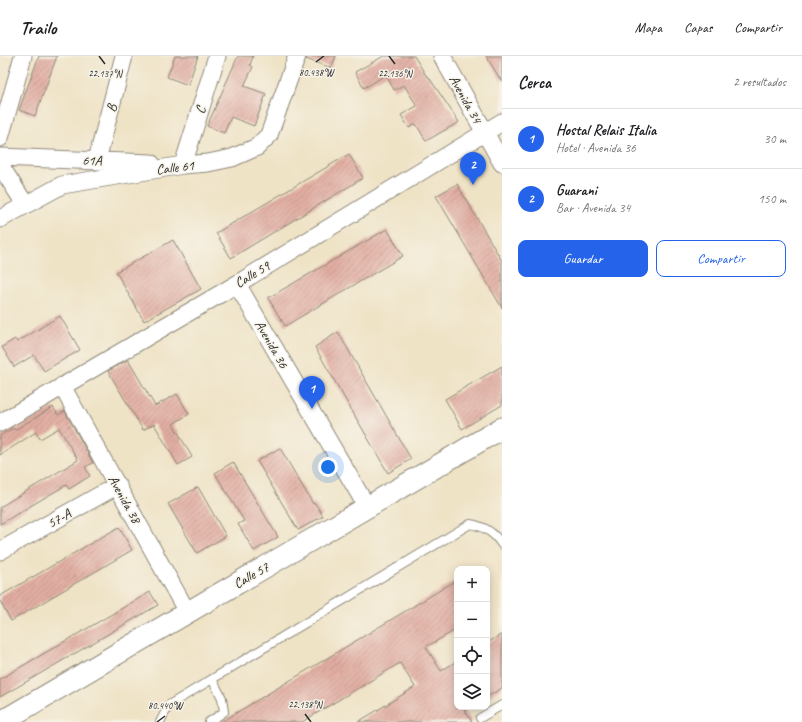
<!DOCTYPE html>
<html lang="es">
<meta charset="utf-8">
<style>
:root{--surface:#fff;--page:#f2f2f2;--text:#202124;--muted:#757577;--line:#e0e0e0;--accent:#2563eb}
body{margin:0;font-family:Caveat,sans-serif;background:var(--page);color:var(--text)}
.controls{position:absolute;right:12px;bottom:12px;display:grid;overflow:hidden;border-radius:8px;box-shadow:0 2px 10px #0003}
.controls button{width:36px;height:36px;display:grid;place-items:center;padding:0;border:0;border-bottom:1px solid var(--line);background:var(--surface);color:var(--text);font:20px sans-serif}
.you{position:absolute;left:328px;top:411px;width:14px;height:14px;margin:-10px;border:3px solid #fff;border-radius:50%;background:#1a73e8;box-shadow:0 0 0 6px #1a73e833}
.badge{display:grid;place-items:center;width:26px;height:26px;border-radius:50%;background:var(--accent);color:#fff;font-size:13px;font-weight:700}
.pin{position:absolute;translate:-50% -33px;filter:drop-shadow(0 1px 2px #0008)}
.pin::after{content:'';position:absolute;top:21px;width:14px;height:12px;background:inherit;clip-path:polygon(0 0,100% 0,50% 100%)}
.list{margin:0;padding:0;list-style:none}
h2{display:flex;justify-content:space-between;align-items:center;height:52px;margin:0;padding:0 16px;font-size:17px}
h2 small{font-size:13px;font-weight:400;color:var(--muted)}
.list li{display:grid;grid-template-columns:26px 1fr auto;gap:12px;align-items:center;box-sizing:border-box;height:60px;padding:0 16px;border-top:1px solid var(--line)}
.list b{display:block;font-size:15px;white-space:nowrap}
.list p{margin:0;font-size:13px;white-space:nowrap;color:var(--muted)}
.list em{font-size:13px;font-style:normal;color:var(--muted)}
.actions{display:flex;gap:8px;padding:12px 16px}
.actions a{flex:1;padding:9px 0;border:1px solid var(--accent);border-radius:8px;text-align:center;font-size:14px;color:var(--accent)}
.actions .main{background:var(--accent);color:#fff}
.icon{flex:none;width:22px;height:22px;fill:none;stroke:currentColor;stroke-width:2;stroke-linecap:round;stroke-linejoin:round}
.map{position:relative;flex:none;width:502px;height:666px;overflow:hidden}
header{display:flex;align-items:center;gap:24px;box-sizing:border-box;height:56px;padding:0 20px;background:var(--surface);border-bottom:1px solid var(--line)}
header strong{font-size:19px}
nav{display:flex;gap:22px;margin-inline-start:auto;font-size:14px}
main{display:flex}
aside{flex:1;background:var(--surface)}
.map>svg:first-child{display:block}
</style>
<header>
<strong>Trailo</strong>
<nav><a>Mapa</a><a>Capas</a><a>Compartir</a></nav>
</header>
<main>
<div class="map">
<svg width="502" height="666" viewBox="0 0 502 666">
<defs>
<pattern id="building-hatch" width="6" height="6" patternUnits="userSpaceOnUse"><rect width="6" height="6" fill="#e2ada2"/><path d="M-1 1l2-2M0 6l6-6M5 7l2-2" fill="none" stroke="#b78d84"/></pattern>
</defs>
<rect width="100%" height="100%" fill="#f7f3e8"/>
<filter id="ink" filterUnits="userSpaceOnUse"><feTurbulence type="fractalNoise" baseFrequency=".025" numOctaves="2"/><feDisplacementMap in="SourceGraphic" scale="8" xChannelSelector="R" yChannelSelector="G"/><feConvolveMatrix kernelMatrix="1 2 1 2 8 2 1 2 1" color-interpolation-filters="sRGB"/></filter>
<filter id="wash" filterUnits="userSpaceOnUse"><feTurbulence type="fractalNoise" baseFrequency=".012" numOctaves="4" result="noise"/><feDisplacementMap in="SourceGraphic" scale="16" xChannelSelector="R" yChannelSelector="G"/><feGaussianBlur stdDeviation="0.9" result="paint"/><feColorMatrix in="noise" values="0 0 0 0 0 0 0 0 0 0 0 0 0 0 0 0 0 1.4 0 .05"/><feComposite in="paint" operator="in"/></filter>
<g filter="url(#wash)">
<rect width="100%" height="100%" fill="#efe3c6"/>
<g id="blocks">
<!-- building -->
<path fill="url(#building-hatch)" d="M39,0H57L35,60L19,54Z
M175,0H198L188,29L167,21Z
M238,0H253L250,9L253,11L244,30L266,38L254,70L231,61L224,77L207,70Z
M307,0H336L331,12L306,3Z
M384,0H414L427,21L428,20L459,66L426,85L416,68L409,72L401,59L417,50L404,29L394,34L386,19L364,32L355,16Z
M486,0H502V26Z
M349,98L363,122L231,202L216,177Z
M457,128L502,205V252L436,140Z
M387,173L403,200L285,270L268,242Z
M173,184L201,233L144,265L116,216Z
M60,260L80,294L44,315L34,299L14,311L2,291L15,283L17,286Z
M338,276L411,403L388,417L315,291Z
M128,304L155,350L177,338L189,358L173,368L192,401L178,409L154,368L143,374L108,315Z
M502,310V349L462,373L445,343Z
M53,351L58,359L65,355L93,407L85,411L90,420L69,433L66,429L0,468V451L78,404L59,372L40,383L36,376L0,399V380L13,372L15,374Z
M280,392L313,448L315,447L323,460L298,474L257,405Z
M233,406L278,481L254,495L238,468L244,465L215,417Z
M198,431L226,480L197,497L168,448Z
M119,471L132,494L11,565L0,545V540Z
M457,524V573L426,591L441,615L457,605V651H463L472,666H358L415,631L400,607L302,666H221Z
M150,536L158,549L0,641V623Z
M502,578V632L487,641V587Z"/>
</g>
</g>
<g filter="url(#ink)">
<use href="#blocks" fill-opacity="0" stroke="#8d8778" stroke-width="1"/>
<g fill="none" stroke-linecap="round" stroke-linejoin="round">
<!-- service casing -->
<g stroke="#8d8778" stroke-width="10">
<path id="service" d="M480,662L502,649
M160,666L169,649L470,468C484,470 494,476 502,489
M209,666L224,656L222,642L212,623"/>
</g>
<!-- minor casing -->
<g stroke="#8d8778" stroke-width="19">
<path id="minor" d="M442,0L502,107
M0,82L23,0
M0,101L151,107
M97,104L124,0
M0,109L25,148
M183,109L217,0
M0,163L62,129L183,109L208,107L232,102L257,91L269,79L297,0
M237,228L367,451
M62,330L187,556
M0,367L237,228L502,66
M0,495L118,429"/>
</g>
<!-- tertiary casing -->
<g stroke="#8d8778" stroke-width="23">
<path id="tertiary" d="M1,666L502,372"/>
</g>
<!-- service -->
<use href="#service" stroke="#fff" stroke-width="8"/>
<!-- minor -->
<use href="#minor" stroke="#fff" stroke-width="17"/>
<!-- tertiary -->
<use href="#tertiary" stroke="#fff" stroke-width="21"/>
</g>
</g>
<!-- ticks -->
<path fill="none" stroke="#2b2b2b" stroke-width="1.5" d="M99,0L105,8M389,0L395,8M316,6L324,0M305,658L311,666M157,666L165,660"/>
<g text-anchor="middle" stroke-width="3" stroke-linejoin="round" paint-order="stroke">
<!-- street labels -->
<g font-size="14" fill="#2b2b2b" stroke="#f7f3e8">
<text transform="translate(466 43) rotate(61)" y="5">Avenida 34</text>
<text transform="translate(111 52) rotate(-75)" y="5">B</text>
<text transform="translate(200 54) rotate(-73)" y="5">C</text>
<text transform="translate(92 104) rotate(2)" y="5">61A</text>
<text transform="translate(175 111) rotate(-7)" y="5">Calle 61</text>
<text transform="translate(252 218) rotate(-31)" y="5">Calle 59</text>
<text transform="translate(272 288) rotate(60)" y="5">Avenida 36</text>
<text transform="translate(125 443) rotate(61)" y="5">Avenida 38</text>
<text transform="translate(59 462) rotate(-29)" y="5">57-A</text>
<text transform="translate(251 519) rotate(-30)" y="5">Calle 57</text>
</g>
</g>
<g font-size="10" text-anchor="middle" fill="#2b2b2b" stroke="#f7f3e8" stroke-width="3" stroke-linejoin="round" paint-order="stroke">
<text x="316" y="20">80.438°W</text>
<text x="105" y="21">22.137°N</text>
<text x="395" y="21">22.136°N</text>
<text x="305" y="652">22.138°N</text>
<text x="165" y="653">80.440°W</text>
</g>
</svg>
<div class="controls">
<button>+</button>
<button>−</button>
<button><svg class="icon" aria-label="locate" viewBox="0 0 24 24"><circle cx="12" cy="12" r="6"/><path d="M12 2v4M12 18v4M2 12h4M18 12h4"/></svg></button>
<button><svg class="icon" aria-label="layers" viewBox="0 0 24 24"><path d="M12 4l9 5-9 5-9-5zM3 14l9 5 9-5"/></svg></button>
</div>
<div class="you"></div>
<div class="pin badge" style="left:312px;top:353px">1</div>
<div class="pin badge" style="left:473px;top:129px">2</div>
</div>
<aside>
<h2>Cerca<small>2 resultados</small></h2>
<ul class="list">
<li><span class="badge">1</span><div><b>Hostal Relais Italia</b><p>Hotel · Avenida 36</p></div><em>30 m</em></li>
<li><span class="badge">2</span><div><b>Guarani</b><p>Bar · Avenida 34</p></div><em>150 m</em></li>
</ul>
<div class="actions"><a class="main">Guardar</a><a>Compartir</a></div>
</aside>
</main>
